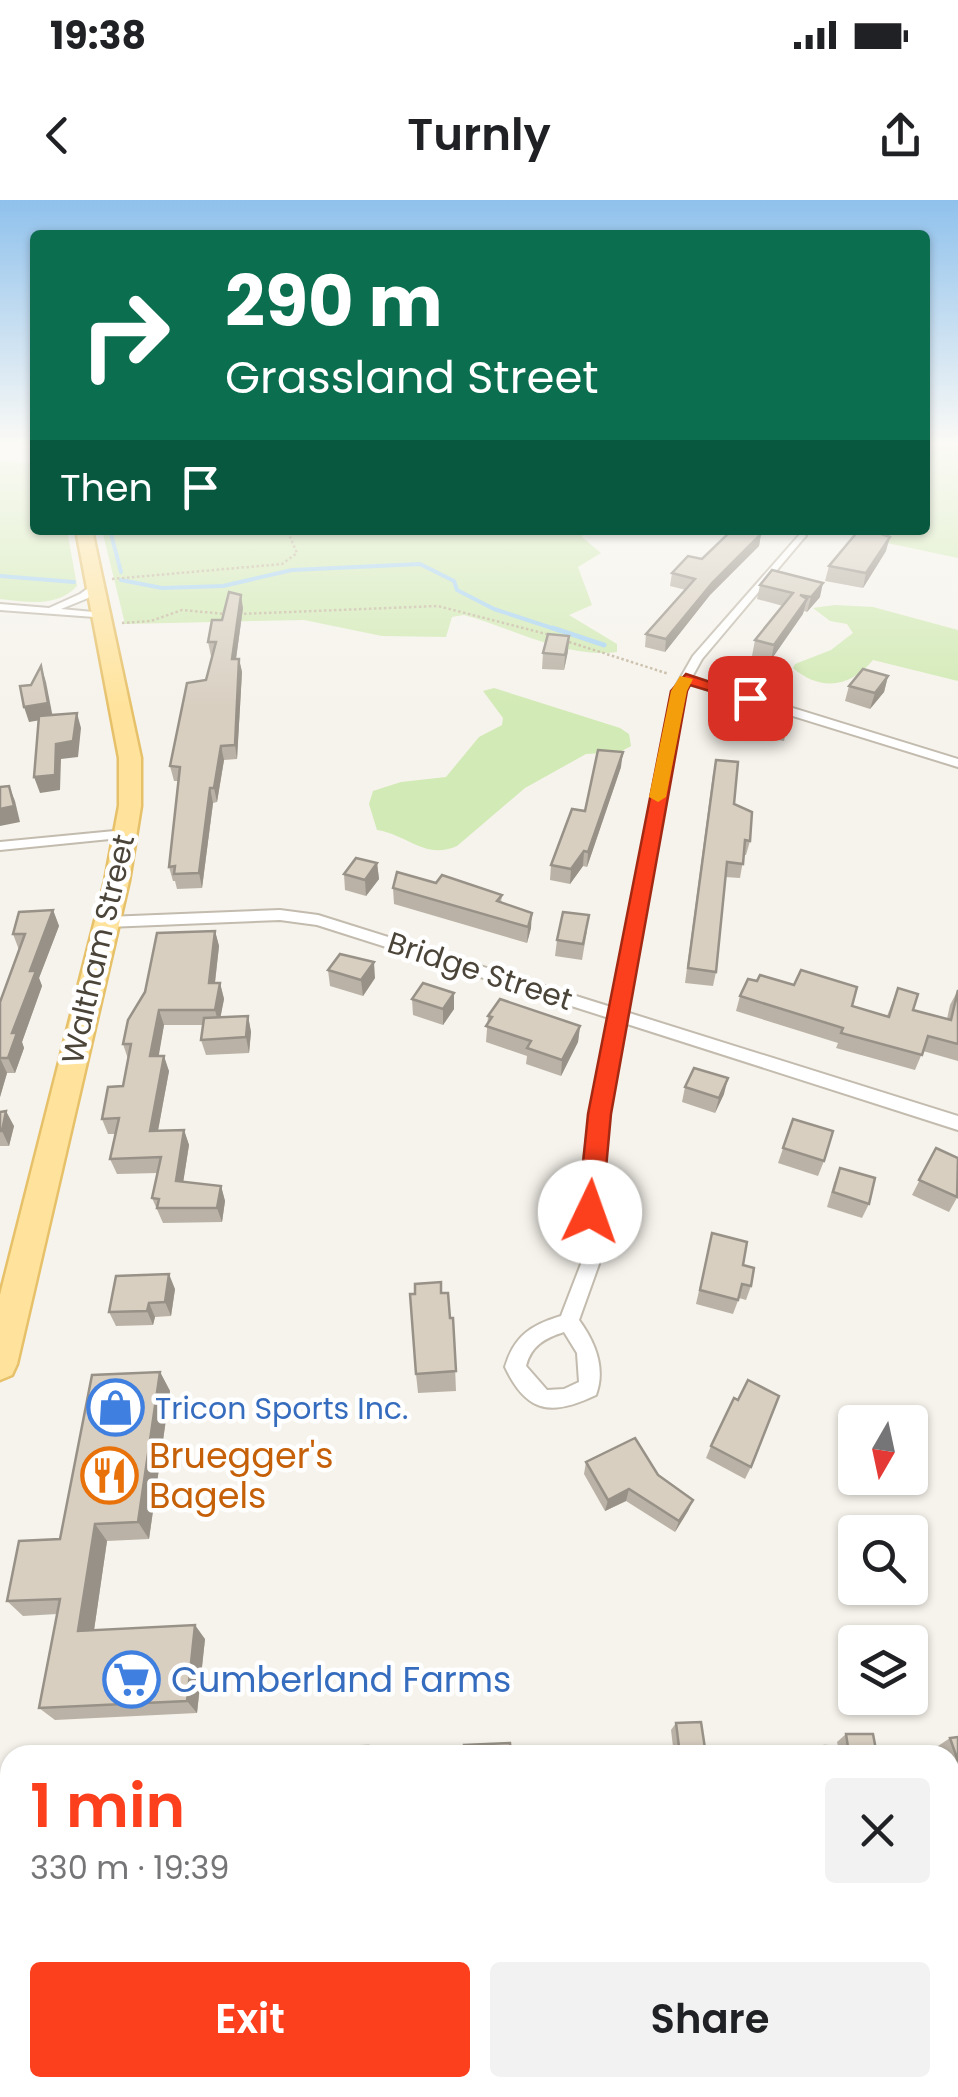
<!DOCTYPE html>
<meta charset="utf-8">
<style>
body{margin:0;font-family:Poppins,sans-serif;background:#f2f2f2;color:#202124;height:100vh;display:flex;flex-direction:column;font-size:38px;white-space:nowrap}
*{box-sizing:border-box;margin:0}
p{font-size:32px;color:#757577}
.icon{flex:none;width:55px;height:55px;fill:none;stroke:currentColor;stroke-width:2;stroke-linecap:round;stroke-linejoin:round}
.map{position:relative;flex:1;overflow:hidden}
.details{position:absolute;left:0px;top:1545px;width:960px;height:352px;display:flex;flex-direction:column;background:#fff;border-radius:30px 30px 0 0;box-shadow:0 2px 8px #0004}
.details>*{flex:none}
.banner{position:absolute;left:30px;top:30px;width:900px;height:305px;border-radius:10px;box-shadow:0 2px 8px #0004;background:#0b6e4f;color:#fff;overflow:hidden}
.needle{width:65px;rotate:189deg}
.controls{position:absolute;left:838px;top:1205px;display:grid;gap:20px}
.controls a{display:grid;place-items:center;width:90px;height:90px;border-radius:10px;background:#fff;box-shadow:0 2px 8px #0004;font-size:50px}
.pin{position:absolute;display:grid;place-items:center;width:85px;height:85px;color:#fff;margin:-42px;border-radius:20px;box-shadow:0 5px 15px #0006}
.me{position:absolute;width:110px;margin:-55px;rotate:3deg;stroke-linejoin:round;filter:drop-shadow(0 0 8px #0008)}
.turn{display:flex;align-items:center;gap:35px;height:210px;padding:0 30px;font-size:45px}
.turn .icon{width:130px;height:130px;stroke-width:2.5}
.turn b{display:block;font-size:70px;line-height:85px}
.then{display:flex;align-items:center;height:95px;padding:0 30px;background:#0003;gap:20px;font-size:38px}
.round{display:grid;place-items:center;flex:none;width:105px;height:105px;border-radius:10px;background:#f2f2f2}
.summary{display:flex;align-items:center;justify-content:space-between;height:170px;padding:0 30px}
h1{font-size:60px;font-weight:600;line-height:75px;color:#fc3f1d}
.action{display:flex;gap:20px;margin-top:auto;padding:20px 30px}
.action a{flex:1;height:115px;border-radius:10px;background:#fc3f1d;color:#fff;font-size:40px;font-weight:600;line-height:115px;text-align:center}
.action a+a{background:#f2f2f2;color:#202124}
.status{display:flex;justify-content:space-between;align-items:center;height:70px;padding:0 50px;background:#fff;direction:ltr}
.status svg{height:28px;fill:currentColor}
header{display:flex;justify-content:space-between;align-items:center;height:130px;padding:0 30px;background:#fff;font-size:45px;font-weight:600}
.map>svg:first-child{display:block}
</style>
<div class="status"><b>19:38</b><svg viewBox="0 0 49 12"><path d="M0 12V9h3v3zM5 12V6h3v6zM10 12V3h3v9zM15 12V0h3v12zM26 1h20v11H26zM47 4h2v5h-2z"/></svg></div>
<header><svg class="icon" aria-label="back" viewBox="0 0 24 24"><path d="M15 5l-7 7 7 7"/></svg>Turnly<svg class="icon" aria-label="share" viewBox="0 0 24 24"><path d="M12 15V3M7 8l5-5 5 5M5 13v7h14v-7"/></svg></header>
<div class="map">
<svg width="958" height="1897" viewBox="0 0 958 1897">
<rect width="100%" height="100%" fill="#f6f3ec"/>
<g fill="#d2eab5">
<path d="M925,243H958V358L826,330H925Z"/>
<path d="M0,261L35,264V330H67L77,386C57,408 27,402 0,399Z"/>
<path d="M102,330H580L585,332L582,337L601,353L578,367L592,405L569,415L617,444V452C567,459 512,428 464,415L452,417L446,437L382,436L304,420L125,424Z"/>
<path d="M835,405L873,407L958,430V481L873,460C851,487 821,492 793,468L795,464L831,450L853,433L847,424L830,421L813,408Z"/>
<path d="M494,488L620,528L629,534L631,546L620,552L586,554L525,588L457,646C425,660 408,635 377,630L369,604L373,591L401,582L446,577L479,537L502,525L503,518L483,491Z"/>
</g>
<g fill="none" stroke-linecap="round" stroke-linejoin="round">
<g stroke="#a9d4f2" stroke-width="4">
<path d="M110,330L121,372"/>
<path d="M0,376L74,382"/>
<path d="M121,380L162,388L223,386L292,370L420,364L454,381L457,390L494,409L561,431"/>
</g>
<path stroke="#a9d4f2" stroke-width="5" d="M553,428L604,445"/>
<defs>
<g id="street">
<path d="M801,333L806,336L804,338L702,459L692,477L958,559V567L689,484L685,491L626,812L958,916V930L624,823L608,914L598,989L599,1064L579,1120C595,1142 606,1168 596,1195C552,1216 527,1214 505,1167C514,1136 531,1125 561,1116L581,1064L580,989L590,914L609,818L317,725L280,720L107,727L100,722L107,717L280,710L318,715L611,807L673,491L693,456ZM564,1132L577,1153L579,1182L564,1189L547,1190L526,1166C531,1146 545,1138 564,1132Z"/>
<path d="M97,382L102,385L88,398L61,409L104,413L109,416L108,418L0,410V404L49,408L80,394Z"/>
<path d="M125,630L130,631V637L0,650V642Z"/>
</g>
<g id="secondary">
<path d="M958,1680V1722L950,1724V1682Z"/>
<path d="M0,1736L10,1737V1781L0,1780Z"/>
</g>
<path id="primary" d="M76,330H92L141,558V606L129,681L17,1164L12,1175L0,1180V1095L105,681L119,606V558Z"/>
</defs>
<use href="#street" stroke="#c2bbae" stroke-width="4"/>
<use href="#secondary" stroke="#d6c79b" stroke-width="4"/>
<use href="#primary" stroke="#e6c16a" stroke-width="5"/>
<g stroke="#c4b79f" stroke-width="2.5" stroke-dasharray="2.5 2.5" stroke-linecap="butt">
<path d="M112,379L282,364L297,353L287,330"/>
<path d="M239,414L438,406L550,435"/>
<path d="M122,423L151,421L182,410L225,414"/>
<path d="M569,442L669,474"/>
</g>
<use href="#street" fill="#fff" fill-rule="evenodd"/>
<use href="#secondary" fill="#fff3cd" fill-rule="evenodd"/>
<use href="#primary" fill="#ffe39c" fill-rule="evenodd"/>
</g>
<g fill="#bab2a6">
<path d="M761,334L759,346L710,395L665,452L645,447L646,434L686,390L670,386L672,373Z"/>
<path d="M886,351L863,388L825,381L829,366Z"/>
<path d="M760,385L820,397L807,412L804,411L771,460L752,456L755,440L783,406L757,399Z"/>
<path d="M243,408L236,459H239L242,472L237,559L224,560L217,602L213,603L202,688L177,689L175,681H173L169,667L179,581H174L170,566L206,480L212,456H211L208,442L222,420Z"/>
<path d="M569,436L568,451L564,470L542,469L543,453Z"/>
<path d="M888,476L884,492L870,509L845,501L849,486Z"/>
<path d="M719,514L790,515L784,541L716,530Z"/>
<path d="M621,567L587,667L583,666L570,684L550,680L551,665L585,611Z"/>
<path d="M713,574L734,604L750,641L746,655H744L740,678L725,677L716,772L713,786L685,783Z"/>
<path d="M377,663L379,679L366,696L345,690L344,674Z"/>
<path d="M436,683L502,695L501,703L531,728L527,743L394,704L393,688Z"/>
<path d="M53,710L59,726L39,778L42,786L22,842L24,848L15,873H7L0,897V802L19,750L13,734Z"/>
<path d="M215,731L219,746L215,783H220L224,799L220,818L248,816L251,832L249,853L206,855L201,840L203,825H164L158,856L169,871L158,931L184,930L189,945L183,982L221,986L225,1001L222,1022L163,1023L152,998L158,973L117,974L110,959L116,934H108L102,919L123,886L128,859L123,844Z"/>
<path d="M587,731L582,760L555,756L557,740Z"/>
<path d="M328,770L375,778L363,796L330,786Z"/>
<path d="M757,781L852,806L887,816L898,788L913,810L947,819L950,805L958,790V861L923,851L915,870L836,848L838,843L736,811L740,796Z"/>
<path d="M412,799L454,809L443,825L413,815Z"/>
<path d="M488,816L580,826L578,842L561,876L526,864L527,856L486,842Z"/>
<path d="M685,887L724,894L715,913L682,902Z"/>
<path d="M0,912L14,926L9,946H0Z"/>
<path d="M793,919L824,961L818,976L778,963Z"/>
<path d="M936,948L958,996L949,1012L912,995Z"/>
<path d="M840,968L869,1004L862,1018L827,1007L834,983Z"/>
<path d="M712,1033L743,1065L751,1086L746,1100L739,1098L733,1114L696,1104Z"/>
<path d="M175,1089L171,1116L155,1117L153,1125L116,1126L109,1112Z"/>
<path d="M441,1093L450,1118H453L456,1191L418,1193L416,1174Z"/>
<path d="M160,1172L170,1191L149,1339L107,1341L94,1430L205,1439L197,1513L55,1520L39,1508L57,1414L23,1416L7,1401L60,1339Z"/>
<path d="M711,1246L751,1267L745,1279L706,1258Z"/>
<path d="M586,1262L658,1275L693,1300L688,1311L675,1332L626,1301L605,1311L584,1274Z"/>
<path d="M676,1523L706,1555H674L671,1530Z"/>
<path d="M846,1534L877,1555H817L816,1553L825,1546H838L837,1542Z"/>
<path d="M958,1537V1586L953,1587L950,1578V1555H941L938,1546L950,1538Z"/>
<path d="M710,1889L785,1892L799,1894V1897H711Z"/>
<path d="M267,1890L322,1892L321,1897L261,1892Z"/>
</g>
<g fill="#979187">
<path d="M761,334L759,346L710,395L665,452L666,439L712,383Z"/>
<path d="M890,337L886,351L863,388L866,373Z"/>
<path d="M823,383L820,397L807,412L811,397Z"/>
<path d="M241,395L243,408L234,473L232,459Z"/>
<path d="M807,399L803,414L771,460L774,445Z"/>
<path d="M569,436L568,451L564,470L565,455Z"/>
<path d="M239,459L242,472L237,559L235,545Z"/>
<path d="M41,466L46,482L53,518L29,522L24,507Z"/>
<path d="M888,476L884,492L870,509L875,493Z"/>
<path d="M77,513L81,528L78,557L61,559L60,590L40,593L34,577Z"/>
<path d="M221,546L224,560L217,602L214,588Z"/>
<path d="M623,552L621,567L587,667L588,652Z"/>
<path d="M9,586L15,601L20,622L0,626V609Z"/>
<path d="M210,588L213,603L202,688L199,673Z"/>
<path d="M584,651L583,666L570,684L571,669Z"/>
<path d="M377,663L379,679L366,696L365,680Z"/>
<path d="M53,710L59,726L39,778L42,786L22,842L24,848L15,873L8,858L12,833L30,771Z"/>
<path d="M532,713L531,728L527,743L528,727Z"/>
<path d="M215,731L219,746L213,799L209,783Z"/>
<path d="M374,762L375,778L363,796L361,780Z"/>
<path d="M220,783L224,799L219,825L215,810Z"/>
<path d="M454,793V809L443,825V809Z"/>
<path d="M159,810L164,825L156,872L150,856Z"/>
<path d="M248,816L251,832L249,853L246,837Z"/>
<path d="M580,826L578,842L561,876L562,860Z"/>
<path d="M164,856L169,871L155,946L150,931Z"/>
<path d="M0,858L7,873L0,897Z"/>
<path d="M728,878L724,894L715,913L719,898Z"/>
<path d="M6,911L14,926L9,946L2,931Z"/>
<path d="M184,930L189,945L181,996L176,981Z"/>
<path d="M221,986L225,1001L222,1022L217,1008Z"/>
<path d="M169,1074L175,1089L171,1116L165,1102Z"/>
<path d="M149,1103L155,1117L153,1125L147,1111Z"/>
<path d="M160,1172L170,1191L149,1339L138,1322Z"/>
<path d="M629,1289L626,1301L605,1311L608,1300Z"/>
<path d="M693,1300L688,1311L675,1332L679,1321Z"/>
<path d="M95,1324L107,1341L92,1444L78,1431Z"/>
<path d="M195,1425L205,1439L197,1513L187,1501Z"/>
<path d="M209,1888H220L219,1897H208Z"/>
</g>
<g fill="#d8cfc1" stroke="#979187" stroke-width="2.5">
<path d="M732,330H744L761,334L712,383L666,439L646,434L695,379L672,373L688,356L702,359Z"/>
<path d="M859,330H870L890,337L866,373L829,366Z"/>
<path d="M772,370L823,383L811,397L800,395L807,399L774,445L755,440L793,393L760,385Z"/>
<path d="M229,392L241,395L232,459H239L235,545L221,546L214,588H210L199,673L174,674L175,666L169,667L180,567L170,566L187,483L206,480L216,442H208L212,420H222Z"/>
<path d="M548,434L569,436L565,455L543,453Z"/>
<path d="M41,466L48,503L24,507L20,486L31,485Z"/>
<path d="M863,469L888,476L875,493L849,486Z"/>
<path d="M725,497L790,515L788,526L719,514Z"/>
<path d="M77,513L73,541L56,544L55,575L34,577L39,516Z"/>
<path d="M598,550L623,552L588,652L584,651L571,669L551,665L572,609L585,611Z"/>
<path d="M716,560L738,562L734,604L752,612L750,641L745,640L743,664L727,662L716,772L688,768Z"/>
<path d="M9,586L14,606L0,609V587Z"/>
<path d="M356,658L377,663L365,680L344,674Z"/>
<path d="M397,672L436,683L442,675L502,695L497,701L532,713L528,727L393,688Z"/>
<path d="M53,710L30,771H36L12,833H17L8,858H0V802L25,734H13L19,712Z"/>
<path d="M563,712L589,715L583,744L557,740Z"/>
<path d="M215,731L209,783H220L215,810H159L150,856H164L150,931L184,930L176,981L221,986L217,1008H157L159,999L152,998L161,957L110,959L119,918L102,919L108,887L123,886L131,844H123L128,820L145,792L157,733Z"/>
<path d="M340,754L374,762L361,780L328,770Z"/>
<path d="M801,770L857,787L852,806L889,817L898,788L918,794L913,810L951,820L958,790V844L928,836L922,855L841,833L843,828L740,796L748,779L757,781L760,775L794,785Z"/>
<path d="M423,783L454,793L443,809L412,799Z"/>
<path d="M500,799L580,826L562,860L527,848L531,841L486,826L492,817L488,816Z"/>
<path d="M248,816L246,837L201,840L204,818Z"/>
<path d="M694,868L728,878L719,898L685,887Z"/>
<path d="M6,911L2,931H0V912Z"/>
<path d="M793,919L833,931L824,961L783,948Z"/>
<path d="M936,948L958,958L957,997L919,980Z"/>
<path d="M840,968L875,978L869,1004L833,992Z"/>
<path d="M712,1033L747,1042L743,1065L754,1068L751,1086L742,1084L738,1100L700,1090Z"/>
<path d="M169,1074L165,1102L149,1103L147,1111L109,1112L116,1076Z"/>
<path d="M441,1082V1093H448L450,1118H453L456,1171L416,1174L410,1094H415V1084Z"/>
<path d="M160,1172L138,1322L95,1324L78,1431L195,1425L187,1501L39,1508L60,1399L7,1401L19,1341L60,1339L92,1175Z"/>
<path d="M748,1180L779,1196L751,1267L711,1246L734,1198L738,1200Z"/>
<path d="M635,1238L658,1275L693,1300L679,1321L629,1289L608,1300L586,1262Z"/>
<path d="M701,1522L706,1555H680L676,1523Z"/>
<path d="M846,1534H873L877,1555H826L825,1546L848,1547Z"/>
<path d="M958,1537V1561L950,1538Z"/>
<path d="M510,1543L511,1554L552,1552V1555H464V1545Z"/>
<path d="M368,1546L367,1555H331V1547Z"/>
<path d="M6,1596H10V1643H0V1629Z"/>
<path d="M117,1888H209L208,1897H115Z"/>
<path d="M261,1892L317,1894V1897H260Z"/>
<path d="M720,1892L799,1894V1897H721Z"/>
</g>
<linearGradient id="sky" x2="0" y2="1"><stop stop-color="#8fc1ec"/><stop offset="0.48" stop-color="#fbfaf6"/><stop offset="1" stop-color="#fbfaf6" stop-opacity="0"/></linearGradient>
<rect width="958" height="508" fill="url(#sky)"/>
<path fill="#fc3f1d" stroke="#a42913" stroke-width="2.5" d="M686,474L758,498L750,503L690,485L687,491L611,914L602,1012L590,1021L578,1012L588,914L671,491Z"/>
<path fill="#f59e0b" d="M680,476L693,479L687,491L666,597L658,602L649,597L671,491Z"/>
<defs>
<symbol id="shop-ring" viewBox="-11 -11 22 22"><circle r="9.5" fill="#fff" stroke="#3f7fe0" stroke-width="1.5"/><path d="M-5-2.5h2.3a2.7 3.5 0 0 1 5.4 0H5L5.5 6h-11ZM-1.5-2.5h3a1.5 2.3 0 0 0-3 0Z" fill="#3f7fe0"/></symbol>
<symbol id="restaurant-ring" viewBox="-11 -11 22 22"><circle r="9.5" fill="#fff" stroke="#e8710a" stroke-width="1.5"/><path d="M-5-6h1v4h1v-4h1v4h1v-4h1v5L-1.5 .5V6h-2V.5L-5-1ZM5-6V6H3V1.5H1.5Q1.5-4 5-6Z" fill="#e8710a"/></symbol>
<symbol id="supermarket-ring" viewBox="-11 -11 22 22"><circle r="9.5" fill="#fff" stroke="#3f7fe0" stroke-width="1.5"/><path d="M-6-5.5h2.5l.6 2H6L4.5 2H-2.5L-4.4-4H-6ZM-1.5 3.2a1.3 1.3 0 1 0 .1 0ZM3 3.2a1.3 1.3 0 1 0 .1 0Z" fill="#3f7fe0"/></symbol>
</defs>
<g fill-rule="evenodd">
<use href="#shop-ring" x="84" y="1176" width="63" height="63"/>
<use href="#restaurant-ring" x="78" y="1244" width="63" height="63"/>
<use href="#supermarket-ring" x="100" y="1448" width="63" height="63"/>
</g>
<g text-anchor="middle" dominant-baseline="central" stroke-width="9" stroke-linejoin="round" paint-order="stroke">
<g font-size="30" fill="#4b4439" stroke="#fff">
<text transform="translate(98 749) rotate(-77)">Waltham Street</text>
<text transform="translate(480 771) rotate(18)">Bridge Street</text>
</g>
<g font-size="30" fill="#366cbe" stroke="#fff" text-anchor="start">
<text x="155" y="1208">Tricon Sports Inc.</text>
</g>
<g font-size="35" fill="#c56008" stroke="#fff" text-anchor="start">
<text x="149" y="1255">Bruegger's<tspan x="149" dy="40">Bagels</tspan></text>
</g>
<g font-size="35" fill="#366cbe" stroke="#fff" text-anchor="start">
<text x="171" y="1479">Cumberland Farms</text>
</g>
</g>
</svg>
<div class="controls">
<a><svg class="needle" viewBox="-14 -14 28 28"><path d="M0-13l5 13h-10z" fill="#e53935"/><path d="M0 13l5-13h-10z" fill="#757577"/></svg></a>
<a><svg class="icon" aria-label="search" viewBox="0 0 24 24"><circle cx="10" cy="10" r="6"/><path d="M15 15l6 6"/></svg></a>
<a><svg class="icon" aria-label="layers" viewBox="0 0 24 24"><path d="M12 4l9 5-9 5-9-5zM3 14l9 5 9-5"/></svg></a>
</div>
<div class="pin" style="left:750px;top:498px;background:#d93025"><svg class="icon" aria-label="arrive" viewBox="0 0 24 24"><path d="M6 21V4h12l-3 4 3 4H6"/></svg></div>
<svg class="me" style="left:590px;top:1012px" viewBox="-20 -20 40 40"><circle r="19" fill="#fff"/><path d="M0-13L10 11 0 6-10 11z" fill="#fc3f1d"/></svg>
<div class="banner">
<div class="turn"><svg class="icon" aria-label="right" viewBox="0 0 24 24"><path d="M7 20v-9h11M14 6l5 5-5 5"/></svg><div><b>290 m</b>Grassland Street</div></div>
<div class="then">Then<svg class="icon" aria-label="arrive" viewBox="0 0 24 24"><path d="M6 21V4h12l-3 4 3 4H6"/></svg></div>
</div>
<section class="details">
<div class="summary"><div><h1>1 min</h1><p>330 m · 19:39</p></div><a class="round"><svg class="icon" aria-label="close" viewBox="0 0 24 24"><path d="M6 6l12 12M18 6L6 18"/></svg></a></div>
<div class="action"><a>Exit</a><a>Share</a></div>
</section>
</div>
